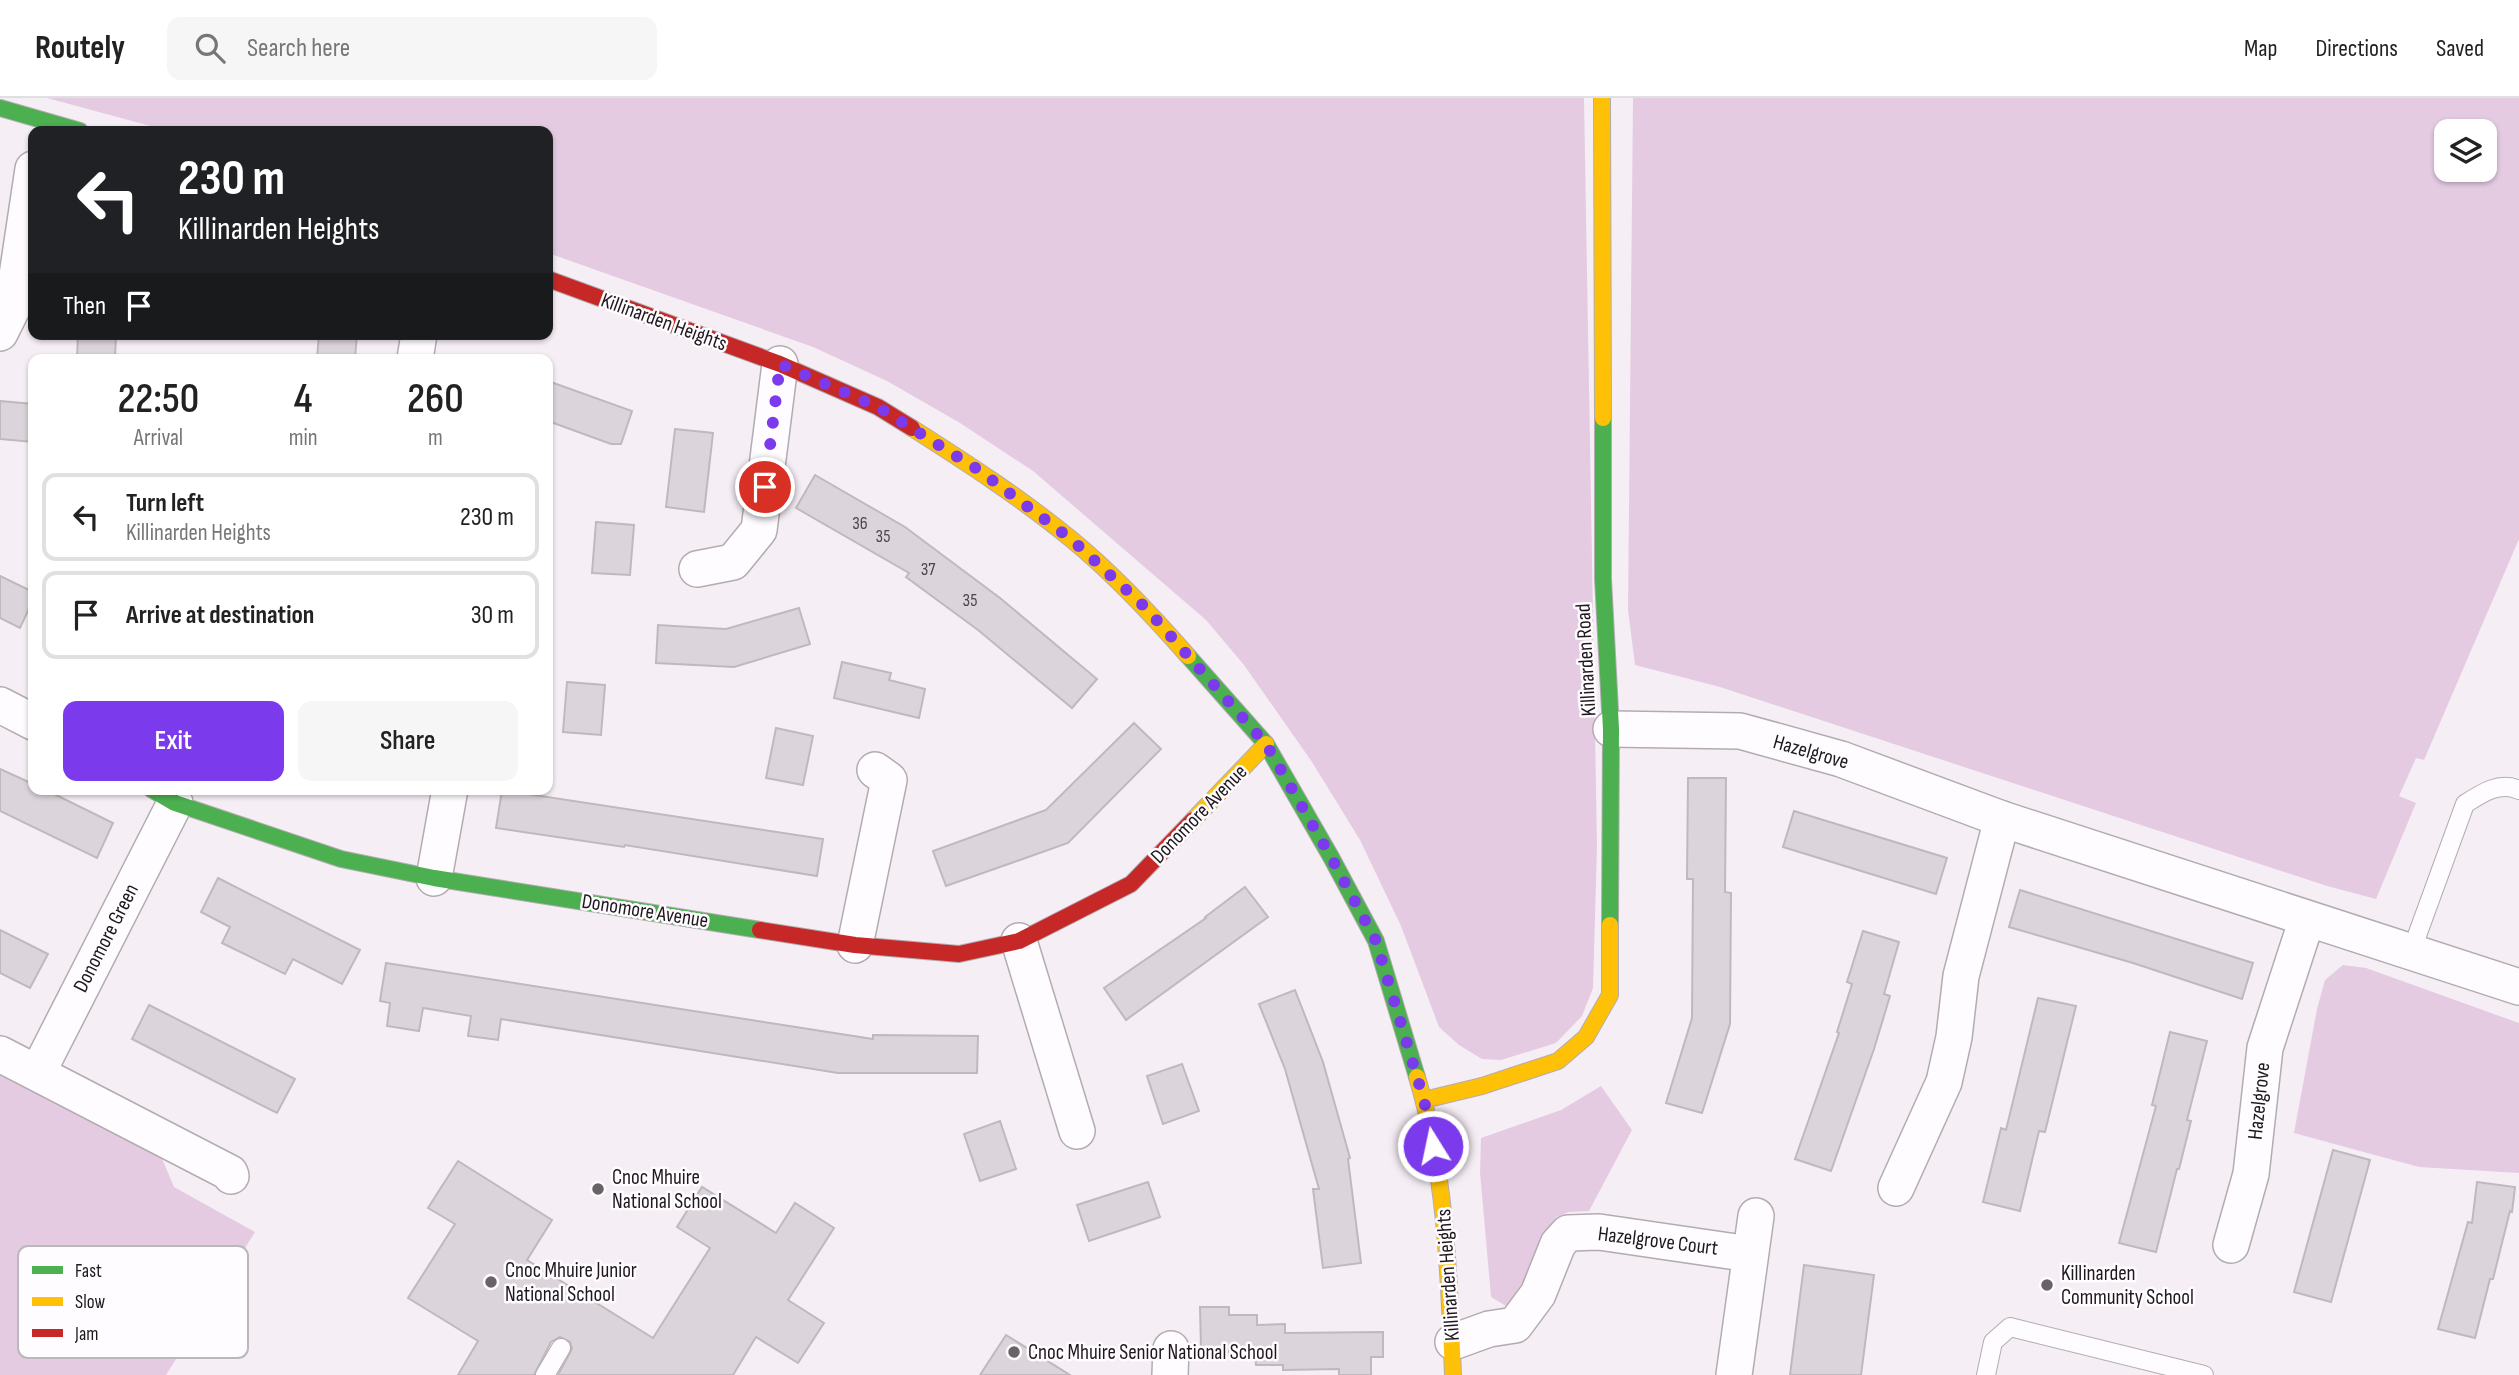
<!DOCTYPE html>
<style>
body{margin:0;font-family:"Sofia Sans Condensed",sans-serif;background:#f6f6f6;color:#222;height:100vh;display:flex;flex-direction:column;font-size:26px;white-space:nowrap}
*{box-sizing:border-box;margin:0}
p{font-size:23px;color:#767676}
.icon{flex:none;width:38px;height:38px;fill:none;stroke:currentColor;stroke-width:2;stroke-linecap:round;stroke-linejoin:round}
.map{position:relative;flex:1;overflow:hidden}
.panel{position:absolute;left:28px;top:256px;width:525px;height:441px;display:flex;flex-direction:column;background:#fff;border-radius:14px;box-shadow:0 2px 5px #0004}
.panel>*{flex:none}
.banner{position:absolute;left:28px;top:28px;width:525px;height:214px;border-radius:14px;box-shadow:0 2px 5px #0004;background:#202124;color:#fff;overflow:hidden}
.fabs{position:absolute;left:2434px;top:21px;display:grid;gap:14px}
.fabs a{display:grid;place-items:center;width:63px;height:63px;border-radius:14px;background:#fff;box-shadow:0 2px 5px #0004;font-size:35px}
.pin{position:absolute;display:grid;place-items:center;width:60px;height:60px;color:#fff;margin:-30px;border:4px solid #fff;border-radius:50%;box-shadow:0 2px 7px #0007}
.me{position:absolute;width:77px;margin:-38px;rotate:350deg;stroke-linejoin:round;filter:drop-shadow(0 0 5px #0008)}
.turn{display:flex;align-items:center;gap:24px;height:147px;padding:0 35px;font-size:32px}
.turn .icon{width:91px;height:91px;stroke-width:2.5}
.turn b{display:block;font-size:49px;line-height:60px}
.then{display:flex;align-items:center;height:66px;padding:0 35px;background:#0003;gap:14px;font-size:26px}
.eta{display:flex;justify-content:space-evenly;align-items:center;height:119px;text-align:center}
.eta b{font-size:42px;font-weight:600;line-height:49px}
.action{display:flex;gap:14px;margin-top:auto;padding:14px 35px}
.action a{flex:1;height:80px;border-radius:14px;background:#7c3aed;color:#fff;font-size:28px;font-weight:600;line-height:80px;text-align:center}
.action a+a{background:#f6f6f6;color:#222}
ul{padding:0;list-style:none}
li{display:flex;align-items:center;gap:21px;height:88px;margin:0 14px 10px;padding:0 21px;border:4px solid #e0e0e0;border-radius:14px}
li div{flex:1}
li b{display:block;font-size:26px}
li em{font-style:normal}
header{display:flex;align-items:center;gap:42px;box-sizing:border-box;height:98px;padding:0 35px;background:#fff;border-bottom:2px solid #e0e0e0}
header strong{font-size:33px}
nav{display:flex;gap:38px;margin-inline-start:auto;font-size:24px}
.search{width:490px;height:63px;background:#f6f6f6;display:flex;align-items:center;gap:18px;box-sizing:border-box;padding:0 24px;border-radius:14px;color:#767676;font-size:26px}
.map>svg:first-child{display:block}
</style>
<header>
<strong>Routely</strong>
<div class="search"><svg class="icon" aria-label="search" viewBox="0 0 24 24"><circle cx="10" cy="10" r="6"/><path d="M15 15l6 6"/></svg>Search here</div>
<nav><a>Map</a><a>Directions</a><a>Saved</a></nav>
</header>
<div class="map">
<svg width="2519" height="1277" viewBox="0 0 2519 1277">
<rect width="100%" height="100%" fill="#f6eef5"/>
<g fill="#e4cbe2" fill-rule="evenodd">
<path d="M47,0H1584L1597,749L1593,890L1582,918L1556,945L1501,962L1482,961L1459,947L1439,929L1401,828L1360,742L1312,664L1244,567L1206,522L1033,373L960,325L887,283L813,249L548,155V33H169Z"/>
<path d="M1633,0H2519V441L2424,662L2416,660L2399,698L2416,705L2376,801L2327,788L1720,589L1635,567L1628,512ZM2446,33H2485V72H2446Z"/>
<path d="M2343,867L2366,870L2519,925V1075L2419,1069L2294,1035L2317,911L2325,882Z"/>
<path d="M0,977L160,1056L174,1089L255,1134L166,1277H0Z"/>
<path d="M1601,988L1632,1032L1589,1113L1569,1114L1556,1119L1517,1205L1506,1208L1491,1199L1480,1074L1481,1040L1561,1012Z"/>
</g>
<g fill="#dbd5db" stroke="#bfb9be" stroke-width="2">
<path d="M78,236H116L115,261H77Z"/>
<path d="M319,236H357L355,261H317Z"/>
<path d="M548,283L632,313L621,346H611L548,323Z"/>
<path d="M0,303L33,306V344L0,341Z"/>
<path d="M675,331L713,335L704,414L666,409Z"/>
<path d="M815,377L905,429L1000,500L1097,581L1072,610L978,532L906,479L909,475L796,410Z"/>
<path d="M596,424L634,427L630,477L592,475Z"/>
<path d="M0,478L33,494V502L20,530L0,520Z"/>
<path d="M799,510L810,546L734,569L656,565L658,527L726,531Z"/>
<path d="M842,564L891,575L889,582L925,591L919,620L834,600Z"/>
<path d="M567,584L605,587L601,637L563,634Z"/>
<path d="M1134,625L1161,651L1068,745L946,788L933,753L1046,712Z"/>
<path d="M776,630L813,638L803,687L766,680Z"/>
<path d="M0,671L33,686V691H44L113,725L97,760L0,713Z"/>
<path d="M1688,680H1726L1725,794L1731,795L1730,926L1702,1015L1666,1005L1692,920L1693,781H1687Z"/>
<path d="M502,692L823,741L817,778L625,747L624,749L496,730Z"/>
<path d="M1794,713L1947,760L1936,796L1783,749Z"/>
<path d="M218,780L360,852L342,886L293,861L285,876L222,845L230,829L201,814Z"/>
<path d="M1245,789L1268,819L1126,922L1104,890L1206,820L1205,819Z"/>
<path d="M2020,792L2253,865L2242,901L2133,865L2009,829Z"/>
<path d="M0,832L48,856L30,890L0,875Z"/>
<path d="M1863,833L1899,844L1884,896L1890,898L1874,951L1831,1073L1795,1061L1839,935L1837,934L1852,886L1847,884Z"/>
<path d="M386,865L873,941V937L978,938L977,975H838L501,921L498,942L468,938L471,918L423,910L419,933L387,928L390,905L380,903Z"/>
<path d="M1295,892L1323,964L1350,1060L1348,1061L1361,1165L1323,1170L1313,1091H1319L1285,971L1259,906Z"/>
<path d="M2038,900L2076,908L2045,1034L2039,1033L2020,1113L1983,1104L2001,1030L2006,1032Z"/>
<path d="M149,907L295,981L277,1015L132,941Z"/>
<path d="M2170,934L2207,943L2187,1022L2191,1023L2179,1071H2177L2156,1154L2119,1145L2156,1008L2152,1007Z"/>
<path d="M1182,966L1199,1013L1163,1026L1147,978Z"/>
<path d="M1000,1023L1016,1071L980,1083L964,1036Z"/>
<path d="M2333,1052L2370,1062L2331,1204L2294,1194Z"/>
<path d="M458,1063L552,1122L527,1162L653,1240L710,1150L677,1129L702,1089L776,1135L795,1105L834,1130L788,1202L824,1225L798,1265L756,1239L733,1277H558L572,1251L570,1244L560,1239L551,1244L534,1277H458L478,1243L408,1200L455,1126L428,1110Z"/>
<path d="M1148,1084L1160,1119L1089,1143L1077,1107Z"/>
<path d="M2477,1084L2515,1089L2512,1114L2510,1113L2493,1181H2490L2475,1240L2438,1231L2468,1124L2472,1125Z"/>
<path d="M1804,1167L1874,1177L1861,1277H1790Z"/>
<path d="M1200,1209H1229V1217H1257V1227L1285,1226V1235L1383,1234V1259H1371V1277H1339V1271L1283,1272V1267H1256L1255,1258H1228V1250L1201,1251Z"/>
<path d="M1006,1237L1070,1277H980Z"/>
</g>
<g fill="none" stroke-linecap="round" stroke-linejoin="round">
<defs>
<g id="lane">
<path d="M2411,854L2465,706C2482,695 2500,683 2519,692"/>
<path d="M545,1277L561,1250"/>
<path d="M1986,1277L1993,1244L2010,1229L2204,1277"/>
</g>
<g id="street">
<path d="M0,235L12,211L33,71"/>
<path d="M415,261L419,236"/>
<path d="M697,471L733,464L759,432L780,266"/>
<path d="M0,607L33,624"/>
<path d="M1611,631L1740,633L1841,661L2002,721L2519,889"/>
<path d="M434,780L450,691"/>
<path d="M1019,843L1077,1033"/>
<path d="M855,847L889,682L875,672"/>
<path d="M0,956L230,1075L231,1078"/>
<path d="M38,974L175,705"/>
<path d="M1896,1090L1944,984L1954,939L1961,878L2002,721"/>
<path d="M2231,1147L2251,1076L2265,950L2307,821"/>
<path d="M1453,1244L1489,1231L1515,1227L1538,1196L1558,1146L1568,1135L1599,1134L1750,1156"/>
<path d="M1170,1277L1171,1251"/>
<path d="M1734,1277L1756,1118"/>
</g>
<g id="fast">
<path d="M0,10L80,33"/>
<path d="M1603,320V481L1611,631L1610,827"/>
<path d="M1188,558L1266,646L1331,759L1376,843L1417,979"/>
<path d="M151,691L175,705L341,761L434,780L760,832"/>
</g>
<g id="slow">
<path d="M1602,0L1603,320"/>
<path d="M912,330C967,365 1021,400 1071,441C1114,476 1152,517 1188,558"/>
<path d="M1193,722L1266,646"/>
<path d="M1417,979C1446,1076 1449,1177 1453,1277"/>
<path d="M1424,1002L1482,988L1558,963L1586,939L1610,897V827"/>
</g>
<g id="jam">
<path d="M548,181L780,266L878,309L912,330"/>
<path d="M760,832L855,847L959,856L1019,843L1131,786L1193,722"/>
</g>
</defs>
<use href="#lane" stroke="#b2acb1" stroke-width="20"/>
<use href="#street" stroke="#b2acb1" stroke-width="38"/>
<use href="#fast" stroke="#b2acb1" stroke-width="18"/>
<use href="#slow" stroke="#b2acb1" stroke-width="18"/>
<use href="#jam" stroke="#b2acb1" stroke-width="18"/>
<use href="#lane" stroke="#fefcfe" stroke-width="18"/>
<use href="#street" stroke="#fefcfe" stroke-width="35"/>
<use href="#fast" stroke="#4caf50" stroke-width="16"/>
<use href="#slow" stroke="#ffc107" stroke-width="16"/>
<use href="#jam" stroke="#c62828" stroke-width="16"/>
</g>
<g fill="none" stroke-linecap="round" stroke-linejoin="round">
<path stroke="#7c3aed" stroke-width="12" stroke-dasharray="0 21.6" d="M765,389L780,266L878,309L977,371L1071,441L1145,509L1266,646L1331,759L1376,843L1424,1002L1433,1048"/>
</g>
<g fill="#696368" stroke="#fffcff" stroke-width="2.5">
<circle cx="598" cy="1091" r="7"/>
<circle cx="491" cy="1184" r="7"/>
<circle cx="2047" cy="1187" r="7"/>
<circle cx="1014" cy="1254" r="7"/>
</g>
<g text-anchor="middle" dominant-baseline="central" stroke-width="5" stroke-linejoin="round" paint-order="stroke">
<g font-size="18" fill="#4c474c">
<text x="860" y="425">36</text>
<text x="883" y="438">35</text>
<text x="928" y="471">37</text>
<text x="970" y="502">35</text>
</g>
<g font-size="21" fill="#1d181c" stroke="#fffcff">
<text transform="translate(664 224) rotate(20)">Killinarden Heights</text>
<text transform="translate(1586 562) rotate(-93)">Killinarden Road</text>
<text transform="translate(1811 654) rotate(16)">Hazelgrove</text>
<text transform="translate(1199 716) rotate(-46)">Donomore Avenue</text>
<text transform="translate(645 813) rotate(9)">Donomore Avenue</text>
<text transform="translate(106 840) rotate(-63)">Donomore Green</text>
<text transform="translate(2259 1003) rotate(-84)">Hazelgrove</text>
<text transform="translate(1658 1143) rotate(7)">Hazelgrove Court</text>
<text transform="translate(1448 1177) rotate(-94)">Killinarden Heights</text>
</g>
<g font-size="21" fill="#1d181c" stroke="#fffcff" text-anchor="start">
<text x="612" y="1079">Cnoc Mhuire<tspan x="612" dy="24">National School</tspan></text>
<text x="505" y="1172">Cnoc Mhuire Junior<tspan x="505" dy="24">National School</tspan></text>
<text x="2061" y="1175">Killinarden<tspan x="2061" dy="24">Community School</tspan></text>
<text x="1028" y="1254">Cnoc Mhuire Senior National School</text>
</g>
</g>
<rect x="18" y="1148" width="230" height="112" rx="10" fill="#fffcff" stroke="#bbb8bb" stroke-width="2"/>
<rect x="32" y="1168" width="31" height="8" fill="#4caf50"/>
<rect x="32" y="1199" width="31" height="9" fill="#ffc107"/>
<rect x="32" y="1231" width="31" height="8" fill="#c62828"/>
<g font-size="19" fill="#1d181c">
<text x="75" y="1179">Fast</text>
<text x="75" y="1210">Slow</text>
<text x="75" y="1242">Jam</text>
</g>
</svg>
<div class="fabs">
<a><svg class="icon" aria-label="layers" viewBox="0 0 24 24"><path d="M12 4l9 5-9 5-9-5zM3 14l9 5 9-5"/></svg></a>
</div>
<div class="pin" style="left:765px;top:389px;background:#d93025"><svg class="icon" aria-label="arrive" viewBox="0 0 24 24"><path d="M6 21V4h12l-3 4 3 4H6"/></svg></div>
<svg class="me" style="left:1433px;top:1048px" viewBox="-20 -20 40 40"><circle r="17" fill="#7c3aed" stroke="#fff" stroke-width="3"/><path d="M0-11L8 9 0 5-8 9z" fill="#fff"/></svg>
<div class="banner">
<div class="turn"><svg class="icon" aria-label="left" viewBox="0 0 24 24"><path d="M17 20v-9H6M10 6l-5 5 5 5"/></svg><div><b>230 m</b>Killinarden Heights</div></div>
<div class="then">Then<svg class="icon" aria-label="arrive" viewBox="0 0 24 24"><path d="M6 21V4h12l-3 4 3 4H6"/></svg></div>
</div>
<section class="panel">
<div class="eta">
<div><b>22:50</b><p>Arrival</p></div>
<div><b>4</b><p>min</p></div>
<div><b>260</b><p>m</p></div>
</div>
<ul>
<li><svg class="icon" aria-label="left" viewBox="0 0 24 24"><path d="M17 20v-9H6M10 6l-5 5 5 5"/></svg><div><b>Turn left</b><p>Killinarden Heights</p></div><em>230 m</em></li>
<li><svg class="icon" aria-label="arrive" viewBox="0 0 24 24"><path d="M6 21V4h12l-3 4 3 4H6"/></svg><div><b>Arrive at destination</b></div><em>30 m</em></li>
</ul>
<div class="action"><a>Exit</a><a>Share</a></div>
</section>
</div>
